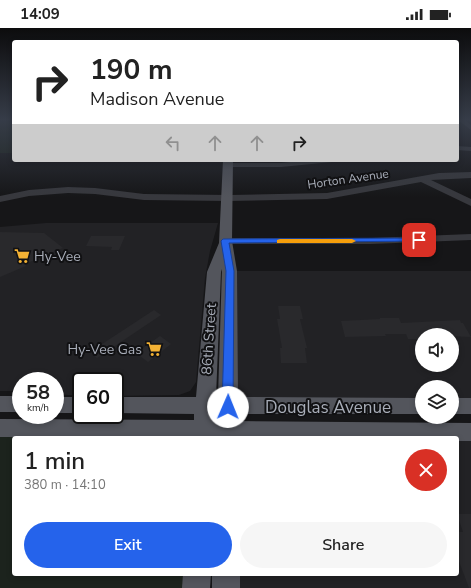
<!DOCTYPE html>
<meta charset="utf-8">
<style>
body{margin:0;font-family:"Nunito Sans",sans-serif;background:#f6f6f6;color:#222;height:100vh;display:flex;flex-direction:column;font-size:15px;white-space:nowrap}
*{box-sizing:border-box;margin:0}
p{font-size:13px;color:#767676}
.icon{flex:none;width:22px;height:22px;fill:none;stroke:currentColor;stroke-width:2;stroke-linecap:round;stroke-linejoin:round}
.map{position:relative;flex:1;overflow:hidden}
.details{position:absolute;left:12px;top:408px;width:447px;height:140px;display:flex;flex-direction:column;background:#fff;border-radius:4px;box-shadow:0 2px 6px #0003}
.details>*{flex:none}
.hud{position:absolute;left:12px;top:12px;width:447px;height:122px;border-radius:4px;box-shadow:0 2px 6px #0003;background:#fff;color:#222;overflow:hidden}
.tools{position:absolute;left:415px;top:300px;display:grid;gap:8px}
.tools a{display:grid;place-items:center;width:44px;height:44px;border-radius:50%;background:#fff;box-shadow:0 2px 6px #0003;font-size:20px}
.speed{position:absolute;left:12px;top:344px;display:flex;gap:8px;font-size:20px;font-weight:700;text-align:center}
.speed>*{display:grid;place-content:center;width:52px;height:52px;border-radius:50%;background:#fff;box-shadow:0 2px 6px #0003;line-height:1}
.speed small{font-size:10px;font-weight:400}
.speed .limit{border:2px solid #111;border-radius:6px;background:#fff;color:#111}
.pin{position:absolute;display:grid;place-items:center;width:34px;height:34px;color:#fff;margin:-17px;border-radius:8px;box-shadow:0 2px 6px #0006}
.me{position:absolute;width:44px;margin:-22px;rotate:1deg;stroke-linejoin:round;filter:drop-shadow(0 0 3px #0008)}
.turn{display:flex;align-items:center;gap:14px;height:84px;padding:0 12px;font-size:18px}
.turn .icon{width:52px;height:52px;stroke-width:2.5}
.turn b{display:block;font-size:28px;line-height:34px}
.lanes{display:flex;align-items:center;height:38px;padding:0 12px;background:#0003;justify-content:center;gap:20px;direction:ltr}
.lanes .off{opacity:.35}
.round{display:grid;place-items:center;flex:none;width:42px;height:42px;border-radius:21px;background:#f6f6f6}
.summary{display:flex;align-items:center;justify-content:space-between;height:68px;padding:0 12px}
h1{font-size:24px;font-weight:600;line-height:30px}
.primary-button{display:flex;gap:8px;margin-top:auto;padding:8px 12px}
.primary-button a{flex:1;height:46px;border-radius:24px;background:#2563eb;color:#fff;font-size:16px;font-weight:600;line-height:46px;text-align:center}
.primary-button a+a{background:#f6f6f6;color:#222}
.status{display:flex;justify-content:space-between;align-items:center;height:28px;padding:0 20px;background:#fff;direction:ltr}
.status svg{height:11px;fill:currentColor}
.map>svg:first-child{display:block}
</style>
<div class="status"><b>14:09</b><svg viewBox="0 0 49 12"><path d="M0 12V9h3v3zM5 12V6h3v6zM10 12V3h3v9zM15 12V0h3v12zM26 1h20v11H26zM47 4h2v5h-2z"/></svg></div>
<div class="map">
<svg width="471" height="560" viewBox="0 0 471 560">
<rect width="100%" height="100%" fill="#161618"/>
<g fill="#222225" fill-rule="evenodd">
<path d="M46,195H218L210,223L205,250L196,354L190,363L179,367L115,368V353H81V368L55,366V353H21V363H0V199Z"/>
<path d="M230,243H471V378H452V359H422V378L228,379ZM422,307H452V337H422Z"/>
<path d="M227,403L471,404V560H226V546H457V410H227Z"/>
</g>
<g fill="#1c231d">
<rect x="0" y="91" width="14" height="34"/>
<path d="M0,407L26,410H14V546H186L185,560H0Z"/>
</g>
<g fill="#29292c">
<path d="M0,204L44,205L63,220L25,236L26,238L0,249Z"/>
<path d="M91,208H125L119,222H111L112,219L86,218Z"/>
<path d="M278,278H300L303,291H300L307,320H305L307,335H281L280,320H282L277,291H280Z"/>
<path d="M154,282L161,287L97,330L90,324Z"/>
<path d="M380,290H399L401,295L460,292L461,295H463L471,309L422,307V311H408L406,306H385L386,308L345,309L341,293L380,291Z"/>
<path d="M160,308L171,316L148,334L136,325Z"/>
<path d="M457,486H471V560H469L457,528V504H463Z"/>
</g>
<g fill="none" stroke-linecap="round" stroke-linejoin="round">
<g fill="#37383d" fill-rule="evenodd">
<path d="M457,91H464L471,97V102Z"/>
<path d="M457,118L471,119V123L457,122Z"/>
<path d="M307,132H336L332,134L281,139H228L224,137L228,135H281Z"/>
<path d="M471,144V150L431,152L471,171V178L421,154L327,171L227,173L144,172L95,166L68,165L29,168L0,174V168L29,162L68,159L95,160L144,166L230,167L327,165L439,145Z"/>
<path d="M471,206V212L371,216H225L220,213L225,210H371Z"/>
</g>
<g fill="#53555c" fill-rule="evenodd">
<path d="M223,132H233L232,213L237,243L238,369L422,370V386H238V393L471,395V413H457V410L0,409V391L194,392V386L115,385V369H196L207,244L219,215ZM222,241L218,369H216L221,244ZM215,386H217V393H215Z"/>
<rect x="0" y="368" width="21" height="16"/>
<rect x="55" y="369" width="26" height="16"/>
<rect x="452" y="370" width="19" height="16"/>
<path d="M183,546H211L210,560H182Z"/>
<rect x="212" y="546" width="28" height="14"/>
</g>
</g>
<linearGradient id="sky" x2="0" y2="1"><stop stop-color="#0c0c0d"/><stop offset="0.54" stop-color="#363c48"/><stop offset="1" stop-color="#363c48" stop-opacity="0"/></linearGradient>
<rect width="471" height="169" fill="url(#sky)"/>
<path fill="#2563eb" stroke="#184099" d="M419,210L423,212L421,213L229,215L234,243L233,379L232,382L228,384L223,382L222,379L226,243L221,213L223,211Z"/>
<path fill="#f59e0b" d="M280,211H352L356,213L352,215H277V212Z"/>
<defs>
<symbol id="supermarket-bare" viewBox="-9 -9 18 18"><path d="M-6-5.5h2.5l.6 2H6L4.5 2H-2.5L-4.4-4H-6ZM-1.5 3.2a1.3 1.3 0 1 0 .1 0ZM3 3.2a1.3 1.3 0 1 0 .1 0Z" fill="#f2b134" stroke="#111113" stroke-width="2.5" paint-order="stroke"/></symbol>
</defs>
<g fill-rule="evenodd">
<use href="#supermarket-bare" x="11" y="217" width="22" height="22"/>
<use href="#supermarket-bare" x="143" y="310" width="22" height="22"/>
</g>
<g text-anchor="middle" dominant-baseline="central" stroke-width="4" stroke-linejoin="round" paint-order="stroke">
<g font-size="12" fill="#a8adb8" stroke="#111113">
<text transform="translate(348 151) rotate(-8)">Horton Avenue</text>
</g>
<g font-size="14" fill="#a8adb8" stroke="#111113" text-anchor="start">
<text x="34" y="228">Hy-Vee</text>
<text x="142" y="321" text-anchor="end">Hy-Vee Gas</text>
</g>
<g font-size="14" fill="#a8adb8" stroke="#111113">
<text transform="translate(209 311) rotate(-86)">86th Street</text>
</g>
<g font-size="17" fill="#a8adb8" stroke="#111113">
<text x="328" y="379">Douglas Avenue</text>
</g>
</g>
</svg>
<div class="tools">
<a><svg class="icon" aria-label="sound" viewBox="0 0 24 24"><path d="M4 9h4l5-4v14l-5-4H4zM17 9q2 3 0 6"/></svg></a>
<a><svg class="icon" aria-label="layers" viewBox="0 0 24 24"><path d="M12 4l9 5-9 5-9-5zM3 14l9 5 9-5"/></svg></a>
</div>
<div class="speed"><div>58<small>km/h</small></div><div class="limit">60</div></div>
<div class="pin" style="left:419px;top:212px;background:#d93025"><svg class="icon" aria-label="arrive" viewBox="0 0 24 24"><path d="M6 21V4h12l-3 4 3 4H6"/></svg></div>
<svg class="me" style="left:228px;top:379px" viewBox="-20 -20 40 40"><circle r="19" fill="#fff"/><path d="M0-13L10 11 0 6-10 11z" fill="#2563eb"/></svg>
<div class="hud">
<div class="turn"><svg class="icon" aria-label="right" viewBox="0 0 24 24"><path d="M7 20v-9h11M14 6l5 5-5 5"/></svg><div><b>190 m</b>Madison Avenue</div></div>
<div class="lanes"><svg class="icon off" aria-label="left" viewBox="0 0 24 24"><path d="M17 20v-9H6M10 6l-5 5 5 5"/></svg><svg class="icon off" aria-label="ahead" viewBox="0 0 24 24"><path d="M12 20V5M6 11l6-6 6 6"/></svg><svg class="icon off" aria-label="ahead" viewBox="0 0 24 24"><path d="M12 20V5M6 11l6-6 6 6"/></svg><svg class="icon" aria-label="right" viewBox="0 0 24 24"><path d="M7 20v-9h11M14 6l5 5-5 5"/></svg></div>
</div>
<section class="details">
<div class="summary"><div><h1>1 min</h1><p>380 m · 14:10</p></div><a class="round" style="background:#d93025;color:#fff"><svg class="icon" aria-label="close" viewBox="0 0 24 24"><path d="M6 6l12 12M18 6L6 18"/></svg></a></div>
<div class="primary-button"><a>Exit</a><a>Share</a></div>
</section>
</div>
